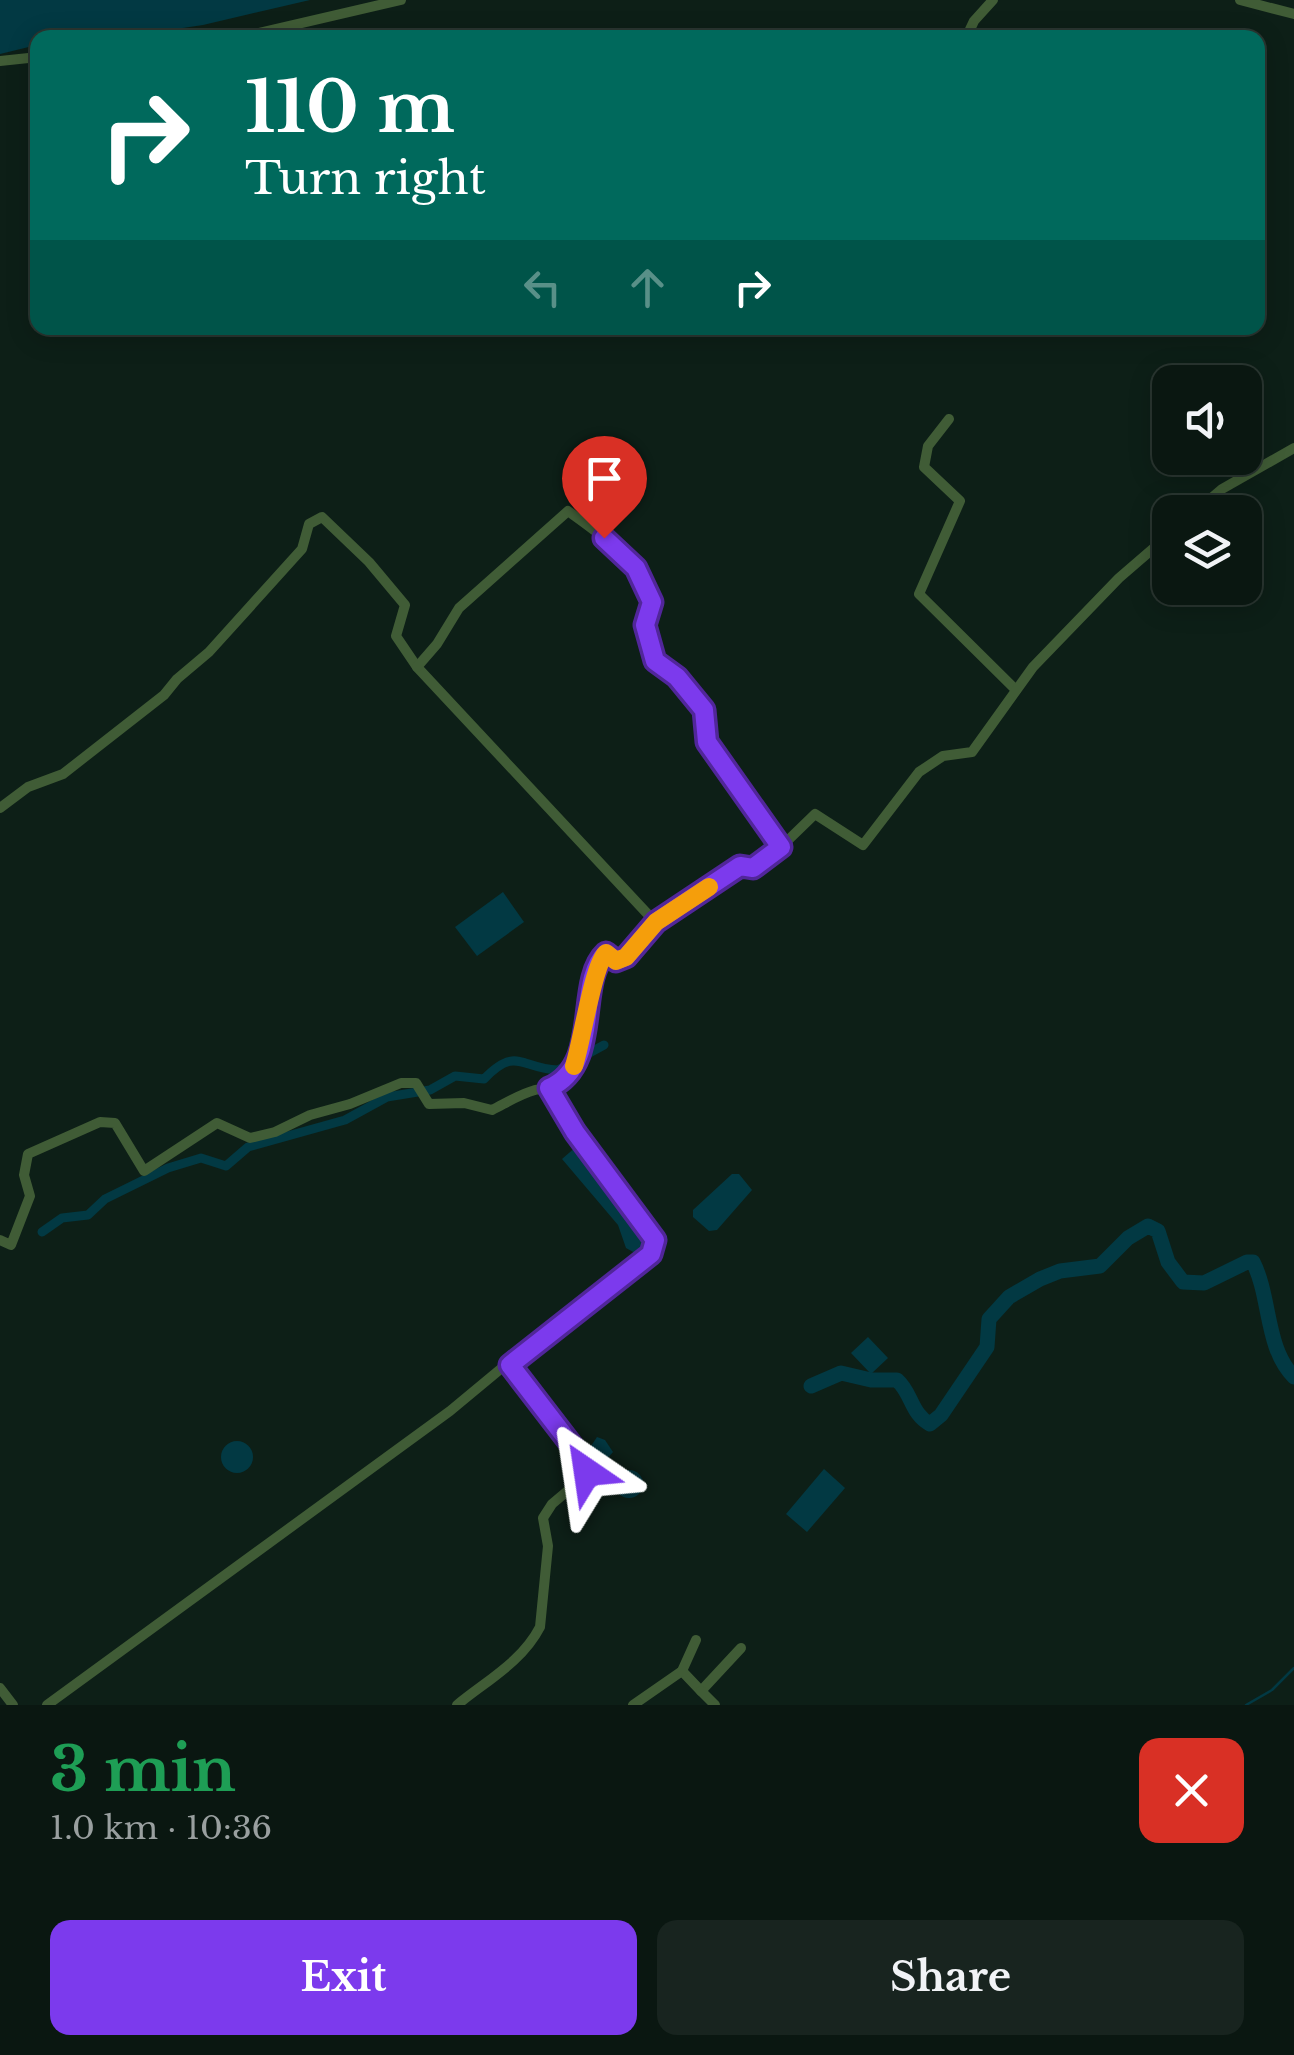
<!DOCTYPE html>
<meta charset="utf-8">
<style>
body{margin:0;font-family:"Libre Baskerville",serif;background:#18241f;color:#f1f3f6;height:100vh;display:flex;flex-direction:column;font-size:38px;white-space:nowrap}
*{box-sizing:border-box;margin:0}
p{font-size:32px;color:#999f9f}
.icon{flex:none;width:55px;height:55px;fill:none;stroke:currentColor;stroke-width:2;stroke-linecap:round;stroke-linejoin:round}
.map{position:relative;height:1705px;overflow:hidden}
.sheet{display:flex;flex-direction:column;background:#0a1711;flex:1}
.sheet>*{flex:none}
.hud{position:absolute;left:30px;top:30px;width:1235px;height:305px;border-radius:20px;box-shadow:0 5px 25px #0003,0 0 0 2px #2a3631;background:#00695c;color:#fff;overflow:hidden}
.tools{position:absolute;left:1152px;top:365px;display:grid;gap:20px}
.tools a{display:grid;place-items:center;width:110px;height:110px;border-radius:20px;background:#0a1711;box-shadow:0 5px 25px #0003,0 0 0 2px #2a3631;font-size:50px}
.pin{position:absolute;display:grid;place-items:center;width:85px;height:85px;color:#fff;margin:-102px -42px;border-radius:50% 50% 50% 0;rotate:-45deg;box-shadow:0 0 10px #0007}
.pin .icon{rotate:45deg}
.me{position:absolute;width:110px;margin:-55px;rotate:328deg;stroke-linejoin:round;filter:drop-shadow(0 0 8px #0008)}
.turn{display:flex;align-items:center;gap:35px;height:210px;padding:0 50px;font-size:45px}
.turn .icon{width:130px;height:130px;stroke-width:2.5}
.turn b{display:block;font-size:70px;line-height:85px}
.lanes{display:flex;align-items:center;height:95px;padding:0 50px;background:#0003;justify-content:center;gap:50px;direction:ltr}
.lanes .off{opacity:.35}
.round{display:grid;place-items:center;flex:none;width:105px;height:105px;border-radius:20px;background:#18241f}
.summary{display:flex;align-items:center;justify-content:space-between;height:170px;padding:0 50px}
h1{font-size:60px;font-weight:800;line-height:75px;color:#1e9e55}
.button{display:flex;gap:20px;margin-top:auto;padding:20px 50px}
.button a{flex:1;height:115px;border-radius:20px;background:#7c3aed;color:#fff;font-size:40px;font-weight:800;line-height:115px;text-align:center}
.button a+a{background:#18241f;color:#f1f3f6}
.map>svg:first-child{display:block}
</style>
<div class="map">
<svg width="1294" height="1705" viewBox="0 0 1294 1705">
<rect width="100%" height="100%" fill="#0d1f17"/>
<g fill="#023943">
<path d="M0,0H310L203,25L122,37L38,38L37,45L0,54Z"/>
<path d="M503,892L524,922L477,956L455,927Z"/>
<path d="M577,1146L584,1150L646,1240L645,1246L635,1253L626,1248L618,1225L562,1159Z"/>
<path d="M732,1174H739L752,1190L717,1230L709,1231L693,1217V1210Z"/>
<path d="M868,1337L888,1358L871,1374L851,1353Z"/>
<path d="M597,1437L605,1440L613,1452L602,1465L589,1449Z"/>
<circle cx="237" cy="1457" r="16"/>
<path d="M824,1469L845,1488L807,1532L786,1514Z"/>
<circle cx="629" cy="1484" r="14"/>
</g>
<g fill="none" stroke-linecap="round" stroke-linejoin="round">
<path stroke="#023943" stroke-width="2.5" d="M1246,1705L1272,1690L1294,1668"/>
<path stroke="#023943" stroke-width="9" d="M42,1232L62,1218L88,1215L105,1199L168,1168L201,1158L226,1166L248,1147L345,1120L387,1097L430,1090L455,1076L484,1079C517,1045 521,1069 558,1070L604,1045"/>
<path stroke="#023943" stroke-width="15" d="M811,1386L841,1373L871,1380H897C912,1393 911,1414 930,1424L941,1415L987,1347L989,1319L1009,1297L1040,1279L1060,1271L1100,1266L1128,1238L1148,1226L1158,1231L1168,1262L1183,1282L1204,1283L1247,1262H1253C1271,1297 1265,1348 1294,1377"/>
<g stroke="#405c36" stroke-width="10">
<path d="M1240,0L1294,14"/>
<path d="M237,38L401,0"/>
<path d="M966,38L974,21L993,0"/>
<path d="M0,61L38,57"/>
<path d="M949,419L928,446L924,467L960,501L919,594L1016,690"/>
<path d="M1195,512L1222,489L1294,448"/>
<path d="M0,808L28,787L63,774L164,695L177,679L209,652L302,549L309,524L322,517L369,562L405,605L396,636L417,667L656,923"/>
<path d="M781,847L815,814L863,845L919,772L943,756L972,752L1033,667L1119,578L1170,534"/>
<path d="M0,1240L11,1245L30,1196L24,1175L28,1154L100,1122L115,1123L144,1171L217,1123L250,1138L275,1132L310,1115L350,1104L401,1083H416L429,1104L464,1103L492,1110C506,1103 520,1094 535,1090C543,1088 551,1089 558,1084C599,1058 576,981 606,953L616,961L626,957L656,923L740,865L753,868L781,847L707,742L704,710L677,677L655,661L645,625L652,602C630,554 610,541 568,511L459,608L437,644L417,667"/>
<path d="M509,1365L651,1254L655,1239L575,1132L549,1088"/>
<path d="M682,1671L701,1691L741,1648"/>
<path d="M0,1688L13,1705"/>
<path d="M701,1691L715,1705"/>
<path d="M47,1705L450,1411L503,1367L509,1365L588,1468L584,1477L552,1504L543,1518L548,1546L540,1627C522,1662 486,1681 457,1705"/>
<path d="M633,1705L682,1671L696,1640"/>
</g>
</g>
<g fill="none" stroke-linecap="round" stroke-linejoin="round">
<defs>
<path id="route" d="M587,1472L586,1464L510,1365L651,1254L655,1240L575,1132L549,1088C603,1065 575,982 606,953L616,961L626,957L656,922L740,866L753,868L781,847L707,742L704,710L677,677L655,661L645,625L652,602L636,568L604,538"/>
</defs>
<use href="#route" stroke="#51269a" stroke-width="25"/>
<use href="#route" stroke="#7c3aed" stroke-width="18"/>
<path stroke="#f59e0b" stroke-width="18" d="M574,1066C582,1042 593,965 606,953L616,961L626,957L656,922L709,887"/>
</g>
</svg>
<div class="tools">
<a><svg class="icon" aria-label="sound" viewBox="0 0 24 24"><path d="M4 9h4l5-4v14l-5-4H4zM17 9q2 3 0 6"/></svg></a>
<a><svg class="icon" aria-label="layers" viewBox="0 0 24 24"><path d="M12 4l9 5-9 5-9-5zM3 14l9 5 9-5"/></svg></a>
</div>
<div class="pin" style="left:604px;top:538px;background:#d93025"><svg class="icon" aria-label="arrive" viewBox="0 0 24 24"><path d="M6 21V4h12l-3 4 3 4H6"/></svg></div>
<svg class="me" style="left:587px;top:1472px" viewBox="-20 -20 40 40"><path d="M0-17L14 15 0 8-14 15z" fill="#7c3aed" stroke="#fff" stroke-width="4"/></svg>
<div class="hud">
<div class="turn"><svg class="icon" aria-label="right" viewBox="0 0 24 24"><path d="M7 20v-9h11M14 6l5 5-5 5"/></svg><div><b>110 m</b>Turn right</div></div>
<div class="lanes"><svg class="icon off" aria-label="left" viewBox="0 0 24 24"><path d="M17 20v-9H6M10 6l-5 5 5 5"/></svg><svg class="icon off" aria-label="ahead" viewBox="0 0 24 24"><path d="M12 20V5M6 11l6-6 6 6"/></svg><svg class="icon" aria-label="right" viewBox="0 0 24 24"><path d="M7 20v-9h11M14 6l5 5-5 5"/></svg></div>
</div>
</div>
<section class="sheet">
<div class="summary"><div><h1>3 min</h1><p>1.0 km · 10:36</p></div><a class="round" style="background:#d93025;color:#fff"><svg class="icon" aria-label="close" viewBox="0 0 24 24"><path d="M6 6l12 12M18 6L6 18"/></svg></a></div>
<div class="button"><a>Exit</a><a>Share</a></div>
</section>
